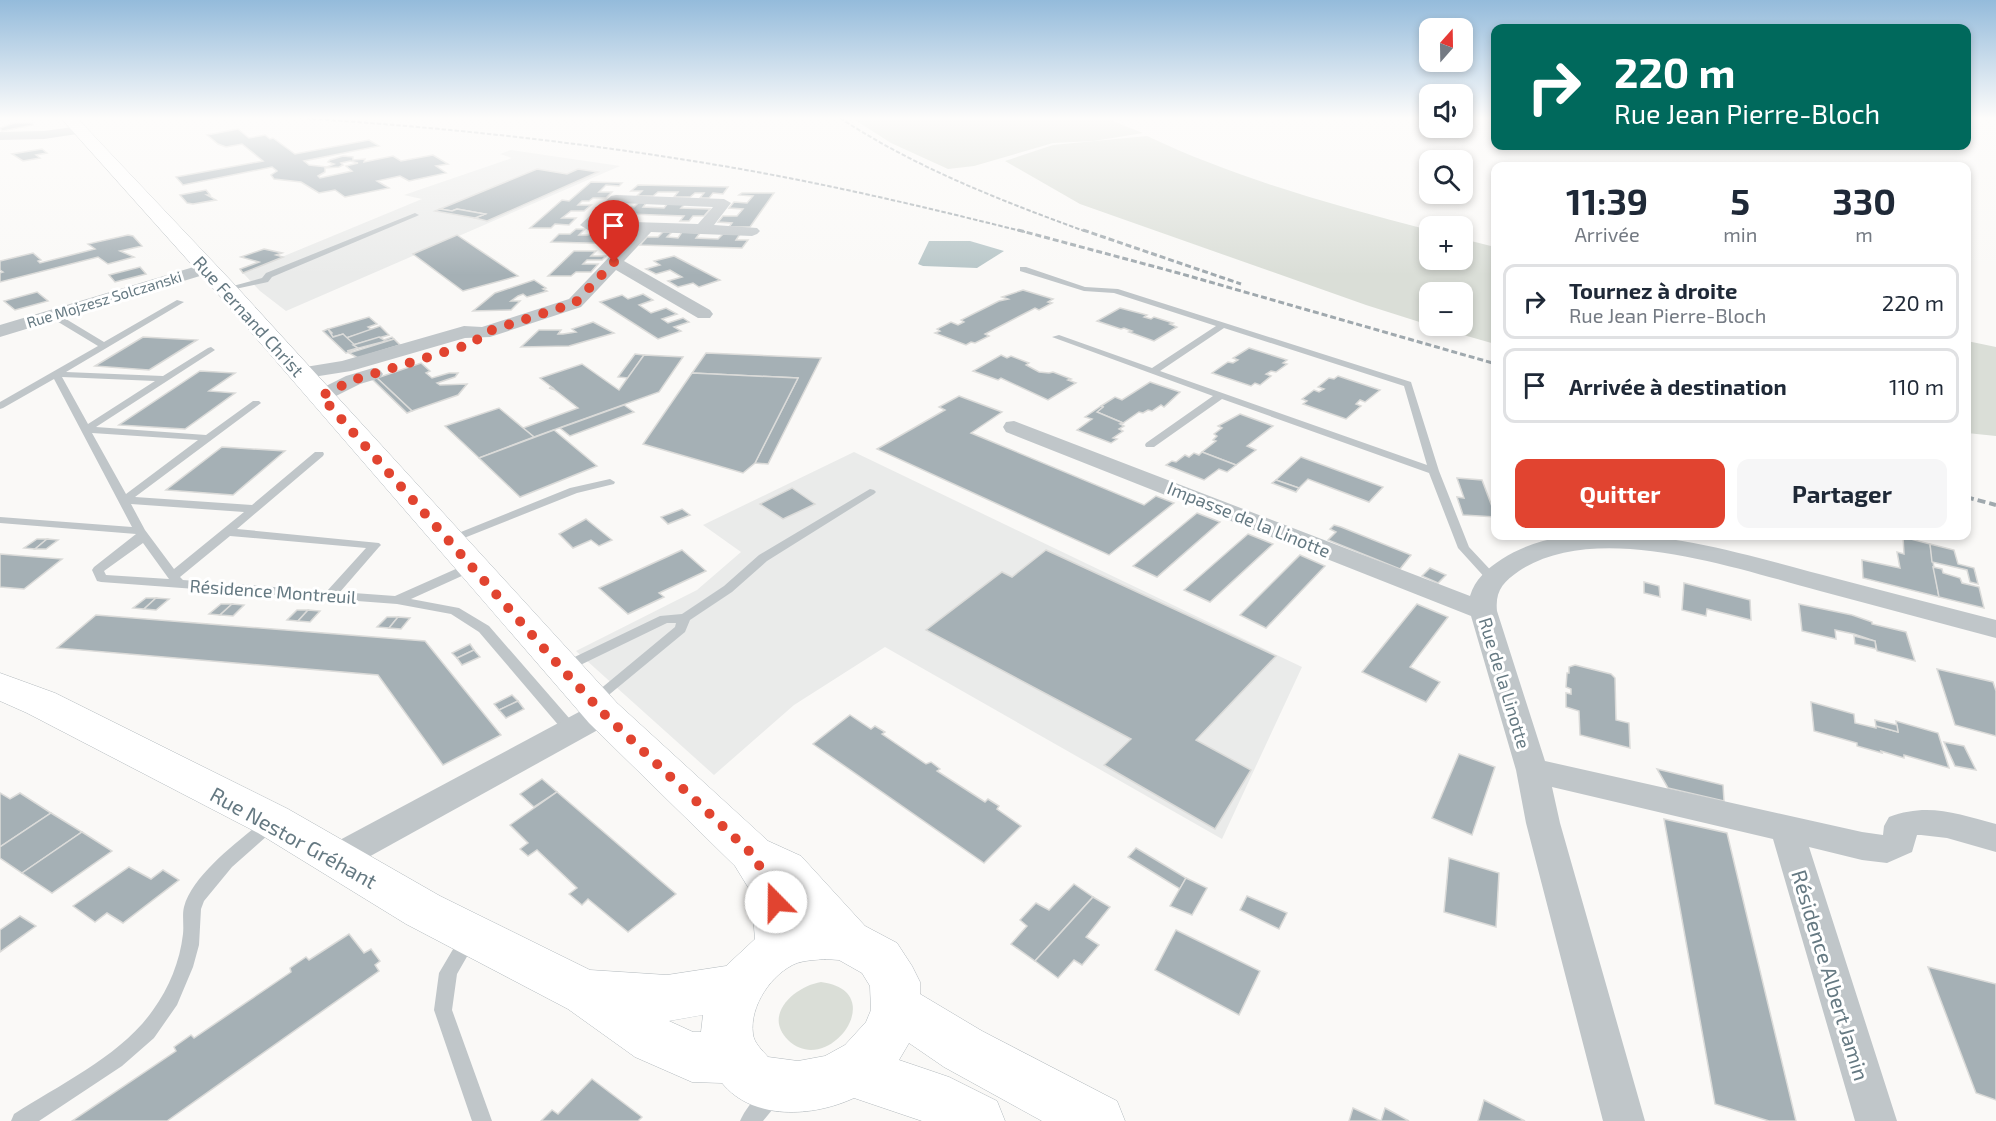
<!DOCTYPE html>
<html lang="fr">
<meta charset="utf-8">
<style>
body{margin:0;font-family:"Exo 2",sans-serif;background:#f6f6f7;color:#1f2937;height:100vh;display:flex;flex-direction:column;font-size:22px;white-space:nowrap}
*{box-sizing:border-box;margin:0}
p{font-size:20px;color:#747a83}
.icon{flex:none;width:33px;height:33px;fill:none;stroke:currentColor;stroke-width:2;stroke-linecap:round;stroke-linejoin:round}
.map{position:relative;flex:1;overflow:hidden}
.panel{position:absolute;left:1491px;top:162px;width:480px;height:378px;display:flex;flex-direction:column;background:#fff;border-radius:12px;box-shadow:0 3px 9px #0003}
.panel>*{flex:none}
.banner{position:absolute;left:1491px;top:24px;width:480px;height:126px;border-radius:12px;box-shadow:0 3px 9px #0003;background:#00695c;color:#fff;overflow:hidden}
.needle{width:39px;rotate:20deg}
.controls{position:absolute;left:1419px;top:18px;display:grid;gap:12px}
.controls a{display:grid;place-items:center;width:54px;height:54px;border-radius:12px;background:#fff;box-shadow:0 3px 9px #0003;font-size:30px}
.pin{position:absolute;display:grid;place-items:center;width:51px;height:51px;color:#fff;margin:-62px -26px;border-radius:50% 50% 50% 0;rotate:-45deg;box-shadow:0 0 6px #0007}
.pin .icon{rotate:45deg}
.me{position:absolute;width:66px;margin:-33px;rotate:338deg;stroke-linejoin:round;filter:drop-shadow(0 0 4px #0008)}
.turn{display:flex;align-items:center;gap:21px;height:126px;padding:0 24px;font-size:27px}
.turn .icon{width:78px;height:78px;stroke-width:2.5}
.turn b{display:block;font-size:42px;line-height:51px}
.eta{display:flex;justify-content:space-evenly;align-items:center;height:102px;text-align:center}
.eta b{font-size:36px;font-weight:700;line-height:42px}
.button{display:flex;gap:12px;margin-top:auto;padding:12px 24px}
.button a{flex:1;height:69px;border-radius:12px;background:#e14430;color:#fff;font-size:24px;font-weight:700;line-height:69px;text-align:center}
.button a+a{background:#f6f6f7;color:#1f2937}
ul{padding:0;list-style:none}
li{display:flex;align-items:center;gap:18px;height:75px;margin:0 12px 9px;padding:0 12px;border:3px solid #e0e1e3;border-radius:12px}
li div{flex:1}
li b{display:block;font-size:22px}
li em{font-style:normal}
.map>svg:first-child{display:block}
</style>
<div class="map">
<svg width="1996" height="1121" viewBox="0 0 1996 1121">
<rect width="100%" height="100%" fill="#faf9f7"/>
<g fill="#eaebea">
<path d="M511,150L620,166L286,311L260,291L243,273L422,199L404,195L512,158L500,154Z"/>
<path d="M854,452L1302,667L1222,839L885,647L794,705L714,775L576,651L697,590L741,552L703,525Z"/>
</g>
<g fill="#daded7">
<path d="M852,118H1105L1143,133L1094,141L1053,143L974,166L948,169L891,143Z"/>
<path d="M1147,136C1238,179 1333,205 1429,230L1430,260H1462L1463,239L1495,247V344L1432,326H1462V292H1430L1429,325L1366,305L1080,204L1005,161L1053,145Z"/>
<path d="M1967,341L1996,347V436L1967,433Z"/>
<path d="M821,982C892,991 828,1079 788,1040C762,1014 796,986 821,982Z"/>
</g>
<path fill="#b6c5c7" d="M929,241H970L1004,251L977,268L923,266L918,264Z"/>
<g fill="#a5b0b5" stroke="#dbdbd9" stroke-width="1.5" fill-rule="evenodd">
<path d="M14,123H32L33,125L2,131L0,128Z"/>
<path d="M238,129L249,138L265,135L270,139L273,138L295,154L369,140L379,146L304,161L309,165L327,167L334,164L328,162L330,160L343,156L353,157V160L365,159L364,162L393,156L401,161L433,155L448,164L436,166L446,173L409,181L400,176L377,181L389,188L345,197L335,190L319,193L301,182L274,179L271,175L277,171L272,167L183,185L176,177L263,161L242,144L226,147L218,144L207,135ZM350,161L358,163L346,166L352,171L320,178L318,176L325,172V168L339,167L343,165L341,163Z"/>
<path d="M42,149L47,153L36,155L40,158L23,161L12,154Z"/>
<path d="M537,169L567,174L578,169L598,172L487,221L475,218L485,214L457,209L452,211L440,209Z"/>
<path d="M591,182L622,183L619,186L606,185L599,192H612L606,198H593L589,201H582L578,205H591L584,211H571L562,218H576L569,225L555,224L551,228H530L562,200L569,201Z"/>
<path d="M638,185L728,187L723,194L713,193L709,198H700L704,193H695L690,197H674L678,192H658L653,196H637L642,191H631Z"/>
<path d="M206,190L210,195H207L216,200L193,204L187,203L180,195Z"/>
<path d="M742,193H774L750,227H729L732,223L718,222L723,216H737L743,209L729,208L734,202L747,203L753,196L739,195Z"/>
<path d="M639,202H647L643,207L664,208L668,203L685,204L681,208L710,209L704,216H693L689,221H680L684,216L628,214L622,219H613L619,214L608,213L615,206L634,207Z"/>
<path d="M440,209L452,211L457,209L485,214L475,218L435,211Z"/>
<path d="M576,229H585L579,235H588L594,230H603L598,235H608L613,230L623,231L617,236H628L621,244L551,242L559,234H570Z"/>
<path d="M663,232H672L667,237L678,238L682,232L700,233L696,238L718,239L723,234H740L736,240H748L742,248L640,245L647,237H658Z"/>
<path d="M128,235L133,236L142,246L120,251L134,257L108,264L98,257L0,282V273L3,272L0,270V261L33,253L41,260L38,261L40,263L95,249L88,244Z"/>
<path d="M457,235L518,276L463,291L413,254Z"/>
<path d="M264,249L282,253L276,255L283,257L243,273L240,269L259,262L241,257Z"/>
<path d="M574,251H596L591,256H606L602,260H587L583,264H598L591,272H576L571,276H548Z"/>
<path d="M674,256L720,280L699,287L693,283L678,287L668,281L682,277L670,270L656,274L646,269L660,265L654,261Z"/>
<path d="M140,267L146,274L115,282L109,275Z"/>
<path d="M534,280L546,288L543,289L547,291L527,297L523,294L518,296L511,301H520L511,310L473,311L495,293Z"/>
<path d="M1023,290L1053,299L1048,302L1052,303L1039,310L1035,308L985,334L989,336L975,343L971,342L966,345L935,333L940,331L937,329L951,322L958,325L964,322L961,320L999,301L1008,299L1002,297Z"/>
<path d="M37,292L48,301L15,310L4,301Z"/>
<path d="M643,294L653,300L639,305L651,313L666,308L677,314L662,319L668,323L683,318L689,322L674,327L681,331L658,339L600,302L622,295L628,299Z"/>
<path d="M1120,308L1147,315L1144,317L1151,319L1154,317L1173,323L1170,324L1177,327L1154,341L1129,332L1132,331L1124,328L1121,329L1097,321Z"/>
<path d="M369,317L377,324L368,327L372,330L346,338L343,334L333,337L329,334L332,333L328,329Z"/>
<path d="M593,322L614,333L569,346L521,347L539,330H561L558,334H563L576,332L572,329Z"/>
<path d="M380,326L389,335L353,345L346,338Z"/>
<path d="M328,329L333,337L343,334L358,348L346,353L323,331Z"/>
<path d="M143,337L197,340L149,370L95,366Z"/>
<path d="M379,337L384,340L392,337L394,339L347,351L358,348L353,345Z"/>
<path d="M394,339L400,345L358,358L349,353Z"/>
<path d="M1249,348L1287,360L1283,363L1287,364L1276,372L1271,371L1266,374L1271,376L1260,385L1255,383L1251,386L1212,373L1228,362L1233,363L1238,360L1233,358Z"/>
<path d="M706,353L821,358L768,464L755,463L798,378L692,373Z"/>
<path d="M635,354L644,355L628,378L618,377Z"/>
<path d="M644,355L683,357L659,392L534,437L523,428L578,408L555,390L549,388H553L540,378L582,364L619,390Z"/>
<path d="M1001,355L1007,358L1011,356L1029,363L1026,365L1039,372L1049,373L1053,372L1071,379L1068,380L1076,383L1048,400L1001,378L998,380L973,371Z"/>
<path d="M421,363L430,371L426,373L432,378L449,373H458L455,377L437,383L440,385L467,384L458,395L412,411L377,378Z"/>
<path d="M200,371L235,373L209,391L235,393L185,429L119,425Z"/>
<path d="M692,373L798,378L755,463L743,473L643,444Z"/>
<path d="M1338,376L1380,390L1365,402L1360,400L1356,404L1361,406L1346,419L1303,404L1307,401L1302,399L1314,390L1319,392L1324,389L1318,387L1329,378L1334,379Z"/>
<path d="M377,378L412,411L407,413L372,379Z"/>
<path d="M1150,382L1180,392L1164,407L1161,405L1152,411L1148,410L1143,413L1139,412L1123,423L1097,412L1103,407L1101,406L1115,397L1122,400Z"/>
<path d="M959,396L1002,412L971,433L1144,505L1156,496L1174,503L1109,555L877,449L945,410L939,407Z"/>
<path d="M624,405L634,412L570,436L560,428Z"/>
<path d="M1101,406L1103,407L1097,412L1123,423L1120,424L1124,426L1119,429L1123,431L1113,438L1117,439L1111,443L1077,430L1092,419L1085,417Z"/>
<path d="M499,408L534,437L479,458L445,426Z"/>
<path d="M1240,414L1273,426L1247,446L1256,450L1236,465L1202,452L1216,441L1213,440L1217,436L1214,434L1222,428L1218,426Z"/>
<path d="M554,430L597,466L520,497L479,458Z"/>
<path d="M222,447L285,451L233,495L166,490Z"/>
<path d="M1202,452L1236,465L1227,472L1219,469L1204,480L1166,465L1172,461L1176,462L1185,455L1189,457L1194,453L1199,455Z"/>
<path d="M1301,457L1383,487L1369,502L1308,479L1299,488L1276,480Z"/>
<path d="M1457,478L1482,480L1496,517L1463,515L1457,497L1464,498Z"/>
<path d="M1276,480L1299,488L1296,492L1272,483Z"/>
<path d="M792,488L815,504L783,519L760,504Z"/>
<path d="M682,509L690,515L668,524L661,517Z"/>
<path d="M1197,513L1220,522L1157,577L1133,566Z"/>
<path d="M586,519L612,540L599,546L591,540L573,548L559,534Z"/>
<path d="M1334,525L1341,527L1411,555L1400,569L1328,540L1336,532L1330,529Z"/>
<path d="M1248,534L1273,544L1210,602L1184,590Z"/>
<path d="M1903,537L1930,544L1939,597L1863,578L1862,560L1900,568L1897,552L1904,554Z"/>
<path d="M37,539H47L35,549L24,548Z"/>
<path d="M47,539L58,540L46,549H35Z"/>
<path d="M1930,544L1954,550L1958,564L1974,568L1978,584L1970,582L1967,570L1932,562Z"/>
<path d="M682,550L706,571L659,593L664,597L628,614L599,588Z"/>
<path d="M1046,550L1276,656L1196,740L1251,770L1215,829L1104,765L1131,739L926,630L1002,572L1012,577Z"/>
<path d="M0,554L62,559L24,589L0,587Z"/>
<path d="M1300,555L1325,566L1266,628L1240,615Z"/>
<path d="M1933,567L1942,569L1943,573L1960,578L1962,583L1979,587L1984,608L1939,597Z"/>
<path d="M1430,568L1446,575L1438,583L1422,576Z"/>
<path d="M1644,582L1659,586L1660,597L1644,593Z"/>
<path d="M1684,583L1750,600L1751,620L1707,609L1706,616L1682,610Z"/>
<path d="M146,598H156L144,609L133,608Z"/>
<path d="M156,598L169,599L156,610L144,609Z"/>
<path d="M221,604H232L220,615L209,614Z"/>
<path d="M232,604L244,605L233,616L220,615Z"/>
<path d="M1417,604L1448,617L1410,667L1440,682L1426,702L1362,672Z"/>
<path d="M1799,604L1852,615L1872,622V624L1906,632L1915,661L1877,651L1875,641L1854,634L1835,630L1836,639L1802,631Z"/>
<path d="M297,610H308L298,621L287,620Z"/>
<path d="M308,610L320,611L310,622L298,621Z"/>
<path d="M96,615L425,641L501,735L443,765L378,675L57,648Z"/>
<path d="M387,617H398L389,628L377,627Z"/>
<path d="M398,617L410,618L401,629L389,628Z"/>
<path d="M1854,636L1875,641L1876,649L1855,644Z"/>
<path d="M470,644L474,650L457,658L452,653Z"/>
<path d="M474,650L480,657L462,665L457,658Z"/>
<path d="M1575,665L1611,674L1615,678L1616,720L1629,723L1630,748L1580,735L1579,711L1566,707V693L1571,694V689L1566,687L1567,673H1569V667Z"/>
<path d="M1937,669L1993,682L1996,691V736L1955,725Z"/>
<path d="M512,695L518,701L499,710L494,704Z"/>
<path d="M518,701L524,709L506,718L499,710Z"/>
<path d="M1811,702L1854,714L1855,723L1876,728V726L1898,732L1896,721L1938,733L1949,768L1904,755V758L1881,751L1882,753L1857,746V743L1814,731Z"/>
<path d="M850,715L871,729L875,726L885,732L882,734L926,764L931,762L940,769L937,771L985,802L988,799L999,806L997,809L1021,826L984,863L813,744Z"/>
<path d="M1875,720L1897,725L1898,732L1876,726Z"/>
<path d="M1944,742L1964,746L1976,770L1955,766Z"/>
<path d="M1459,754L1495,767L1472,835L1432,818Z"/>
<path d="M1657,769L1723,785L1724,801L1668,788Z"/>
<path d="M542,779L557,792L534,807L520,794Z"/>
<path d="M557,792L676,894L628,932L588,899L582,905L569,894L577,888L537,850L528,856L520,849L528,843L510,825Z"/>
<path d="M0,793L10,799L20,793L51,813L0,847Z"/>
<path d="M51,813L82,832L22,873L0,858V847Z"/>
<path d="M1664,819L1727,833L1796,1121H1769L1715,1104Z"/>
<path d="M82,832L112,851L52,893L22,873Z"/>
<path d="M1136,848L1186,878L1180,889L1128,857Z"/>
<path d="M1449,858L1499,873L1496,927L1444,912Z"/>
<path d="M129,867L151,879L163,870L179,880L123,923L107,913L95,922L73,906Z"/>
<path d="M1186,878L1207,888L1192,915L1170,906Z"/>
<path d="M1074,884L1093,897L1035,961L1011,944L1027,926L1020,920L1036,903L1049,910Z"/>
<path d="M1247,896L1287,913L1279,929L1240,910Z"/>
<path d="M1093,897L1110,907L1086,937L1099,945L1082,965L1074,960L1058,978L1035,961Z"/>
<path d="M20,916L36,926L0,952V930Z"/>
<path d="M1176,930L1260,971L1239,1015L1155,970Z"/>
<path d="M349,934L364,953L371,949L380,961L375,965L379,971L167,1121H72L176,1051L174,1047L191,1035L194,1038L291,972L290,968L306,957L309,960Z"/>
<path d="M1928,967L1996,984V1100L1976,1093Z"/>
<path d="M592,1079L642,1117L638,1121H541L552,1110L558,1114Z"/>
<path d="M1484,1100L1525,1121H1478Z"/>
<path d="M1353,1108L1381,1121H1349Z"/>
<path d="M1385,1108L1409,1121H1381Z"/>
</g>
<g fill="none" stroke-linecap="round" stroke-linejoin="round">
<defs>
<path id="secondary" d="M61,118H77L234,284L617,703L768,841L801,856L865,926L897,943L912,966L920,982V994L982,1031L1117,1101L1125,1121H1042L944,1067L909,1043L899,1060L949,1077L997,1101L1005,1121H922L854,1098C813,1117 753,1121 722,1083L692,1082L635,1057L568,1009L406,924L258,833L27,713L0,701V673L55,693L288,809L440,896L590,970L667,975L726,966L755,939L751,892L735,866L589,723L218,294ZM825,959L839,960L862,973L870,986L871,1010L866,1022L845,1045L825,1056L798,1061L768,1057C762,1050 754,1043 753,1034C749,1006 772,973 797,963C806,960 816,960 825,959ZM703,1015L701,1032H693L669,1021Z"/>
</defs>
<use href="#secondary" stroke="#b3babe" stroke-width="1"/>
<g fill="#c0c6c9" fill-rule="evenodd">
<path d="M415,213L419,215L417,216L272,277L268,282L226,291L222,289L262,278L266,273Z"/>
<path d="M1020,267H1026L1085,287L1118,289L1411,382L1439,471L1469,547L1498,578L1492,582L1488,581L1458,548L1429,473L1222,399L1154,447H1146L1145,445L1146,443L1213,396L1052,337L1059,335L1152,368L1216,326L1114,293L1084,291L1020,271ZM1224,328L1404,386L1427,465L1160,371Z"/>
<path d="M177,300L184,302L66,372L163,376L208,348L211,347L215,350L96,427L206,435L253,401H259L261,403L135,497L252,505L315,452H323L324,454L323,456L237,529L379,543L381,545L379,547L340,592L395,596L467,564H475L477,567L475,570L411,599L459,608L489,626L576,726L578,730L576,734L571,735L566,734L479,632L451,614L397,604L101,582L97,581L92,570L94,567L136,534L0,523V517L132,527L54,379L3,408L0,409V402L98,346L50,317V313H56L104,342ZM62,377L155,381L88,424ZM92,433L198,440L126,494ZM131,504L244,512L174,569L145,530ZM230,536L366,548L327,591L183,580L180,577ZM143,543L169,579L106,575L104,571Z"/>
<path d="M610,479L615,482L614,484L577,493L454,542H446L444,540L446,538L570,488Z"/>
<path d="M870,489L874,490L876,492L874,494L767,561L732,592L690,620L685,632L599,703H589L587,700L675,627L676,623H667L570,670H560L558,667L560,664L660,616L682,614L724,586L759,555Z"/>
<path d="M270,818L276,820L278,824L276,828L232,867L204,901L201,909L199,945L193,967L177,1005L154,1038L122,1066L39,1121H11L14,1114C59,1085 122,1055 153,1010C169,988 180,961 183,934C184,925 182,915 184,907C193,874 239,841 264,820Z"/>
<path d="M468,931L474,934L477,939L457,974L452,1010L492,1121H472L434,1010L439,973L462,934Z"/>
<path d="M770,1087L777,1090L780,1097L777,1104L763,1121H740C745,1109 758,1092 770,1087Z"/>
</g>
<g fill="#c0c6c9" fill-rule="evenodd">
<path d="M80,126L84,127L86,130L84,133L44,139L0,140V132L44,131Z"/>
<path d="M616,195L724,199L731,203L714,225L757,228L760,231L757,234L752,236L651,232L624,261L710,310L713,314L710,318H698L616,270L581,307L490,337L465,338L351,371L300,379L293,377L290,373L293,369L342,361L464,326L482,327L569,299L634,231L588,230L580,225L611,196ZM620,203L713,207L698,224L601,221Z"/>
<path d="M207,263L215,268L213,272L0,337V325Z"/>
<path d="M373,368L380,370L383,374L380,378L360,384L328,400H314L311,396L314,392L346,376Z"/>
<path d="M1014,421L1470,596C1475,579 1487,569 1502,559C1591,502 1743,555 1838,579C1890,593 1943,606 1996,620V638C1937,622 1879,607 1820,591C1737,569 1597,519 1519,571C1503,582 1495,591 1497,611L1545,761L1862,832L1883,835L1884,826L1889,817C1928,802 1958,814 1996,824V852L1947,838L1921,835H1917L1912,852L1887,863L1862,860L1809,847L1897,1121H1855L1773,839L1552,787L1560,823L1645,1121H1603L1526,823L1516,770L1471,616L1006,432L1003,427L1006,422Z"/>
<path d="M603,702L614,705L618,713L614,721L347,869L335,873L323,869L318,859L323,849L592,705Z"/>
</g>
<use href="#secondary" fill="#fff" fill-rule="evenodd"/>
<g stroke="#a0a9ae" stroke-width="2" stroke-dasharray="4.5 2" stroke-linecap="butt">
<path d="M299,118C441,127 582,142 723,166C824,183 925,207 1025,232"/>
<path d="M840,118C916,168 1002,201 1087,232"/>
</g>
<g stroke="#a0a9ae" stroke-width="3" stroke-dasharray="6 3" stroke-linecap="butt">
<path d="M1018,230L1182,274L1496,364"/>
<path d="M1083,230L1241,284"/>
</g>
<path stroke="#a0a9ae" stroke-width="4" stroke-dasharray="8 4" stroke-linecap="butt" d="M1966,497L1996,505"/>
</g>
<linearGradient id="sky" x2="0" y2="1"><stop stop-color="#94bbdb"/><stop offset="0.43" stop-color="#fdfcfb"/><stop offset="1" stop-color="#fdfcfb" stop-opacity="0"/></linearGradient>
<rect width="1996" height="275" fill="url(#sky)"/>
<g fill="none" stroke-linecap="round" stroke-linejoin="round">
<path stroke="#e14430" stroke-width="10" stroke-dasharray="0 18" d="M614,262L575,303L483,333L474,343L353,380L321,396L562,669L603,713L751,853L774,888L776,902"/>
</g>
<g text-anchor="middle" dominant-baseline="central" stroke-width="6" stroke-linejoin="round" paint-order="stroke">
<g font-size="15" fill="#657982" stroke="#fff">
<text transform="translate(104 299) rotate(-17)">Rue Mojzesz Solczanski</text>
</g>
<g font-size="18" fill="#657982" stroke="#fff">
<text transform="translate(249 316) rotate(48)">Rue Fernand Christ</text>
<text transform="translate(1249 519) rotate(22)">Impasse de la Linotte</text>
<text transform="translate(273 591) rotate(4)">Résidence Montreuil</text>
<text transform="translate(1505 683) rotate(73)">Rue de la Linotte</text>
</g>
<g font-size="21" fill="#657982" stroke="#fff">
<text transform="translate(294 837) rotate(29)">Rue Nestor Gréhant</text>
<text transform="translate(1831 975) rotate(73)">Résidence Albert Jamin</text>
</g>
</g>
</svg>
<div class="controls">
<a><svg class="needle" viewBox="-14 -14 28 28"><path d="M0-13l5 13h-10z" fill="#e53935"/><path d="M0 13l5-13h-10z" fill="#747a83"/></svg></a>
<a><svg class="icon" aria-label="sound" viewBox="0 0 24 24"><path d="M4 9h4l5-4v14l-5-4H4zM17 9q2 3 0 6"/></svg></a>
<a><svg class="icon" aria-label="search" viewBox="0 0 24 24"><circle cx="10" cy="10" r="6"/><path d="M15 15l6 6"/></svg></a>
<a>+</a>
<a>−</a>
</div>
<div class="pin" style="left:614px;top:262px;background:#d93025"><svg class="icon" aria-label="arrive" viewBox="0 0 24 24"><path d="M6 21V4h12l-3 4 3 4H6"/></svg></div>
<svg class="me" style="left:776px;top:902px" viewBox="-20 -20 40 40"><circle r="19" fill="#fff"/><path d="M0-13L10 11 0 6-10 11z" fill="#e14430"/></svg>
<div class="banner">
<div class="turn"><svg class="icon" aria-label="right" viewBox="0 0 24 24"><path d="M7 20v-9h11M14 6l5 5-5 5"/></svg><div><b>220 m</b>Rue Jean Pierre-Bloch</div></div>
</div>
<section class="panel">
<div class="eta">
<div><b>11:39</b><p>Arrivée</p></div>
<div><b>5</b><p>min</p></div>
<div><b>330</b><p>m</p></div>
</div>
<ul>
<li><svg class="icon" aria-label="right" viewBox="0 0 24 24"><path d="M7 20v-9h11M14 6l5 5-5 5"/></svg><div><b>Tournez à droite</b><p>Rue Jean Pierre-Bloch</p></div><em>220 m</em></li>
<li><svg class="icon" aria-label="arrive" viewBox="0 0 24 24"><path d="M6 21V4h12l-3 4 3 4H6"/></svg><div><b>Arrivée à destination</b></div><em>110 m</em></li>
</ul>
<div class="button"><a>Quitter</a><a>Partager</a></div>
</section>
</div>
